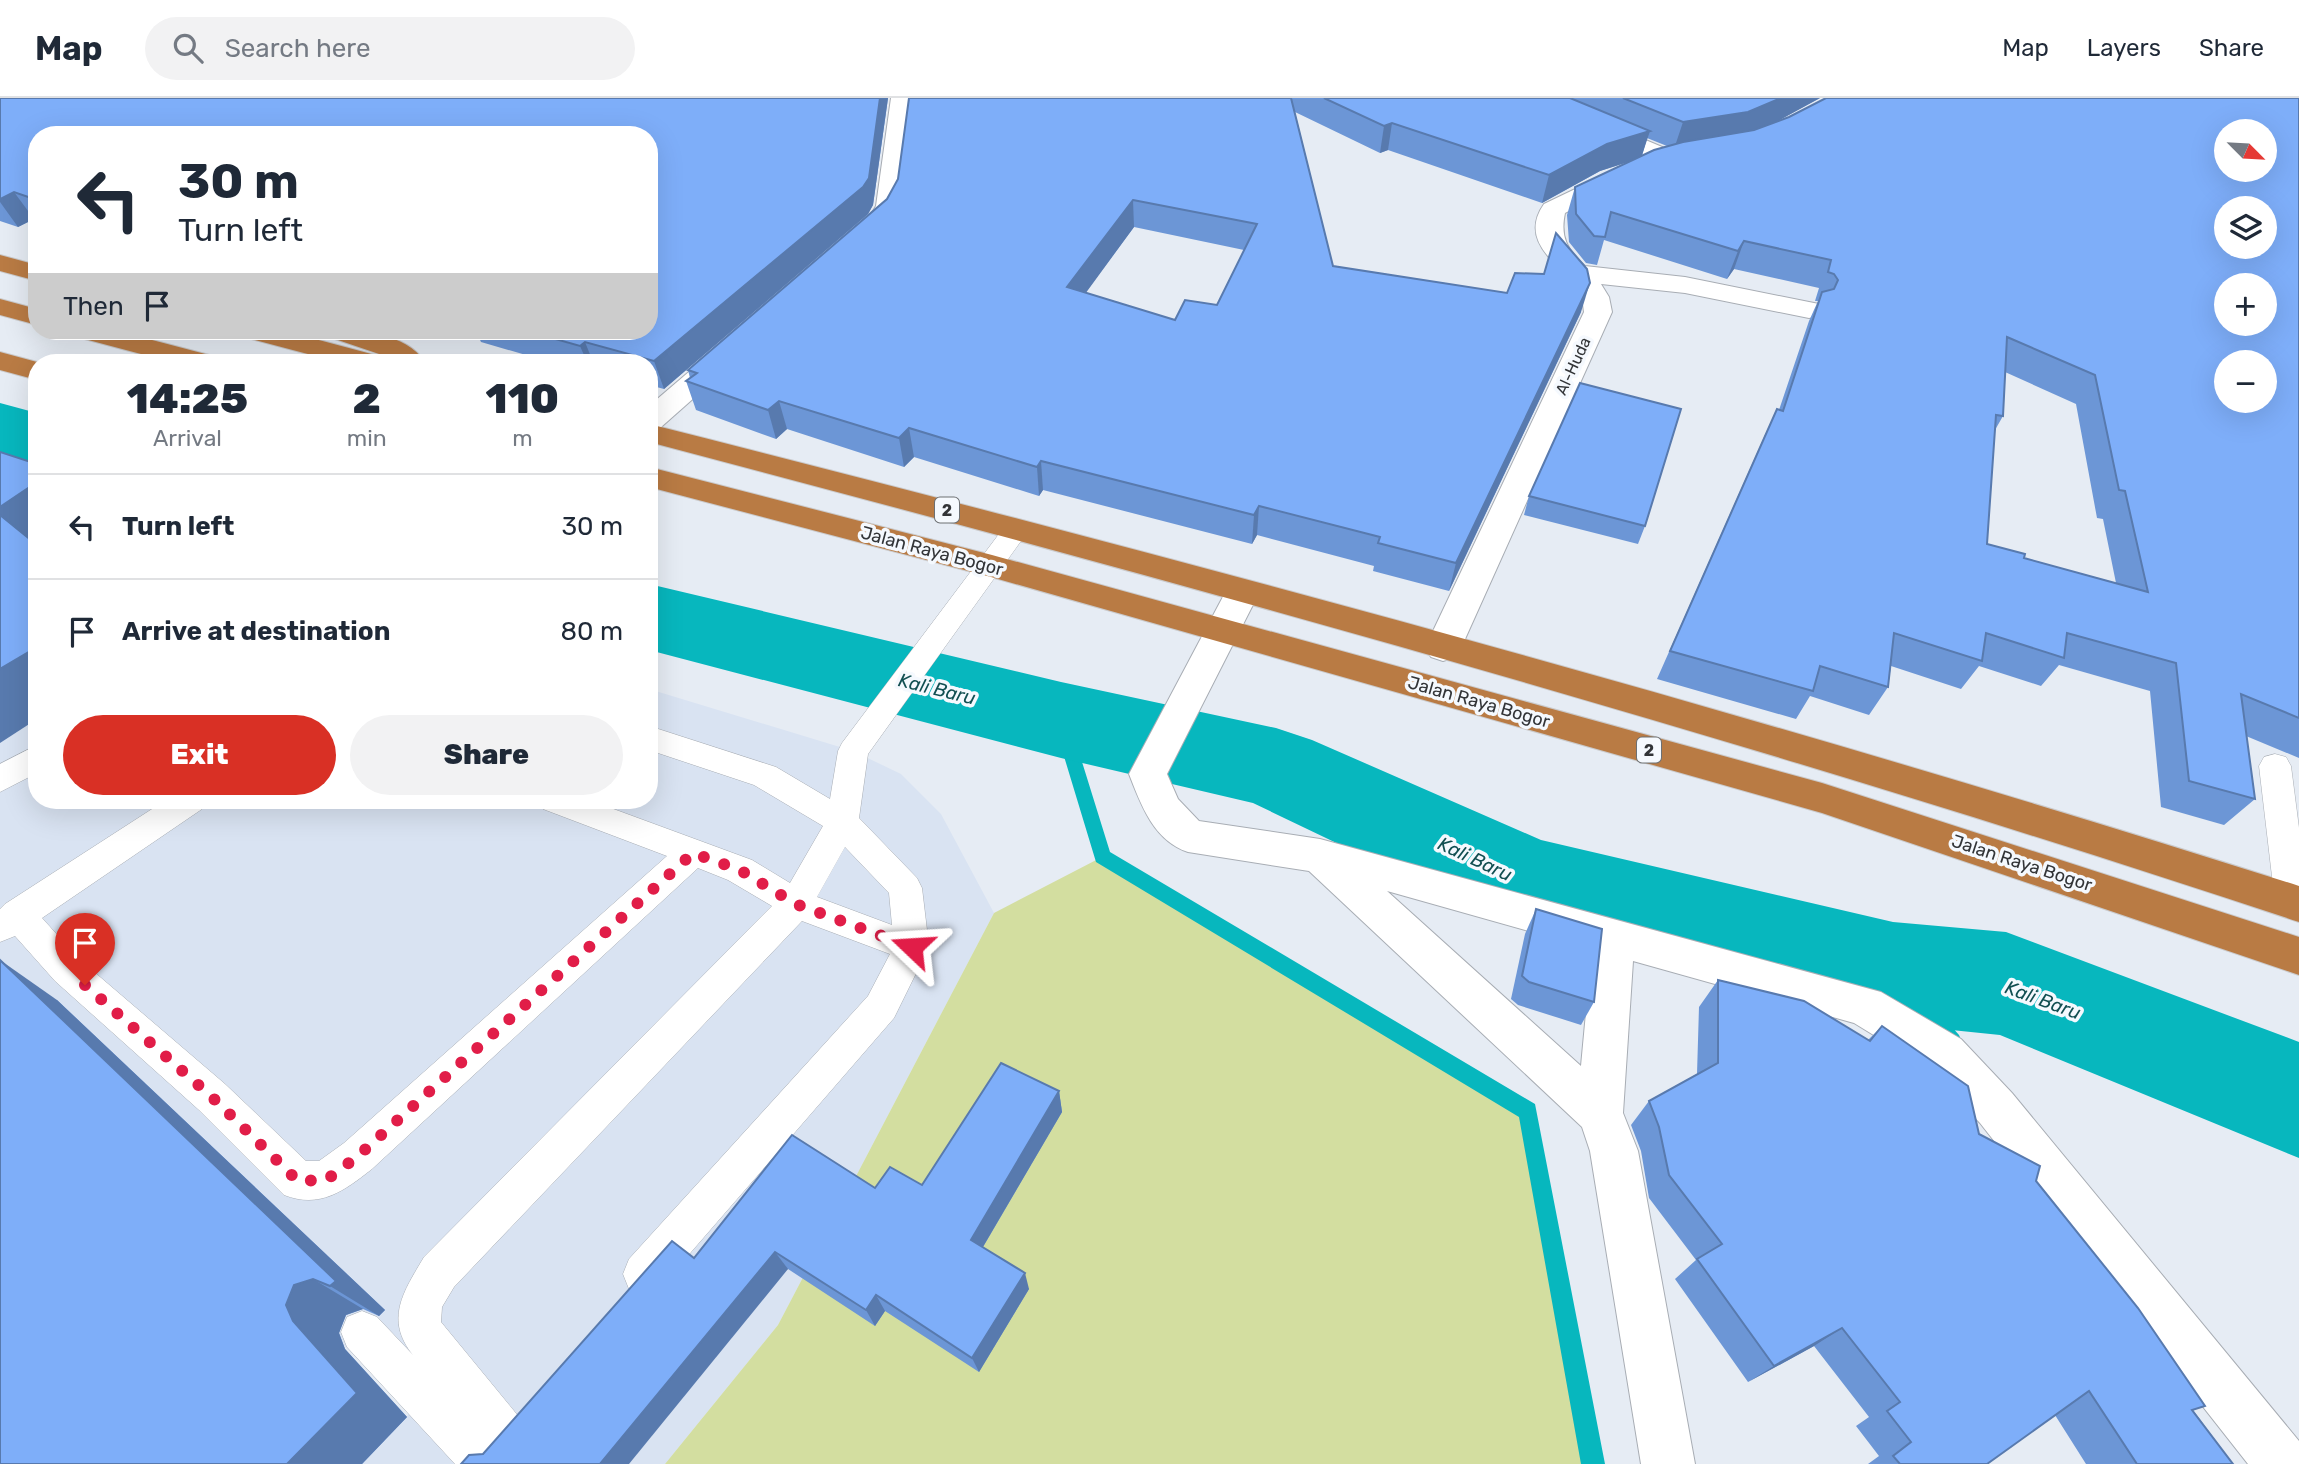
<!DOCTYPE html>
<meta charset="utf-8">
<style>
body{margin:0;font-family:Rubik,sans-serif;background:#f2f2f3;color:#1f2937;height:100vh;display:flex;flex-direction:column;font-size:26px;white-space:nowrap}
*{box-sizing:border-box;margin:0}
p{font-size:23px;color:#747a83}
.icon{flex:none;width:38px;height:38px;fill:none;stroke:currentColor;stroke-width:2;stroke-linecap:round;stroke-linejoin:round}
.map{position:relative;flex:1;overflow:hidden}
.panel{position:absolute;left:28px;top:256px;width:630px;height:455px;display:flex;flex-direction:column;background:#fff;border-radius:28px;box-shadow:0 7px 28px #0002}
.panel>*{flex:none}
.banner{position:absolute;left:28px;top:28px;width:630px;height:214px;border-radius:28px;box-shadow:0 7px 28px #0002;background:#fff;color:#1f2937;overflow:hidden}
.needle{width:46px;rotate:114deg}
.fabs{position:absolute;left:2214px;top:21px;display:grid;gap:14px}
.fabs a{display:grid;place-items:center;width:63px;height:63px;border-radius:50%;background:#fff;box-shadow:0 7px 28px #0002;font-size:35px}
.pin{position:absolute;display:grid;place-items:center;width:60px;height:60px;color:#fff;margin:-72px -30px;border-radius:50% 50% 50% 0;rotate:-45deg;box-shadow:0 0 7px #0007}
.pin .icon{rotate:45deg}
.me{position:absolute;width:77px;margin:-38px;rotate:290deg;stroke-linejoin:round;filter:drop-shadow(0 0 5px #0008)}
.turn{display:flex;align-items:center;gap:24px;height:147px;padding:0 35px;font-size:32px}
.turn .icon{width:91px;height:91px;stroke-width:2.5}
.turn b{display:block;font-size:49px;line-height:60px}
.then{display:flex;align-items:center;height:66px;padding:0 35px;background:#0003;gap:14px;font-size:26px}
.eta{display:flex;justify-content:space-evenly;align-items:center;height:119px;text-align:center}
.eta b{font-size:42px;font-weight:800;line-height:49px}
.primary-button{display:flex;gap:14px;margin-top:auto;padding:14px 35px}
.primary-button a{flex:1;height:80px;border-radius:42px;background:#d93025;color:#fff;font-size:28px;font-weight:800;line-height:80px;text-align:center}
.primary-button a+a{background:#f2f2f3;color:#1f2937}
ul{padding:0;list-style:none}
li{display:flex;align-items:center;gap:21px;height:105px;padding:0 35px;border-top:2px solid #e0e1e3}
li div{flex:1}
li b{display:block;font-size:26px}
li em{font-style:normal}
header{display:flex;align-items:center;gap:42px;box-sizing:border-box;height:98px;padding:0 35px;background:#fff;border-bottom:2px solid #e0e1e3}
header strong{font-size:33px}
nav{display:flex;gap:38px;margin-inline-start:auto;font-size:24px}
.search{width:490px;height:63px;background:#f2f2f3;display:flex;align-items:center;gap:18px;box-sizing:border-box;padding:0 24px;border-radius:38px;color:#747a83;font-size:26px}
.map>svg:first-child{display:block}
</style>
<header>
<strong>Map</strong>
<div class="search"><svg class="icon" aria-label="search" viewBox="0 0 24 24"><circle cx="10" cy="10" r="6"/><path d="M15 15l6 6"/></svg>Search here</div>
<nav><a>Map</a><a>Layers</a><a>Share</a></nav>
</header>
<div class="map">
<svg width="2299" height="1366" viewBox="0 0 2299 1366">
<rect width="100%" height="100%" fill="#e6ecf4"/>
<path fill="#d9e3f2" d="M0,377L37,389V702H649V591L853,653L901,676L941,716L994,815L778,1227L665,1366H362L411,1314L0,905Z"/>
<path fill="#d3dea0" d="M1102,759L1528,1013L1593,1366H665L778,1227L994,815Z"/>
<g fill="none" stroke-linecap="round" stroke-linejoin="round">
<g fill="#07b7be" fill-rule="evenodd">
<path d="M1061,616L1067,617L1069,622L1110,754L1535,1006L1605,1366H1581L1519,1019L1096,764L1053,622L1055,617Z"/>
<path d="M1893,866L1900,869L1959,937L1962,944L1959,951L1952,953L1945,951L1886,881L1883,875L1886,869Z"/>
</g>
<g fill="#07b7be" fill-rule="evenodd">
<path d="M0,305L37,315V366L0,356Z"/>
<path d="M649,486L1061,584L1276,630L1312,642L1541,742L1893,824L2006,834L2299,944V1060L2000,937L1893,926L1524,830L1485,816L1253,705L1061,660L649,552Z"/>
</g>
<defs>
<g id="lane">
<path d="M1017,421L1026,424L1030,430L1026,436L868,656L859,720L917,780L922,790L929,849L894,920L659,1191L644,1197L629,1191L623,1176L629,1161L868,898L890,856L802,823L454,1189L442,1209L441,1224L519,1319L525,1335L519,1351L501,1356L500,1366H455L347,1249L341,1234L347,1219L362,1213L377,1219L413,1257C384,1221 404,1193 424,1159L772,808L728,782L698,770L372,1071C344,1093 320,1111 284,1097L199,1012L55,883L15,838L0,844V811L5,806L166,702H207L202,711L42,820L79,861L225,986L306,1063H319L344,1045L667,758L543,711L538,702H589L752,762L790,785L823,728L754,687L649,652V628L776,669L830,701L838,653L842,645L1008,424ZM845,749L889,795L892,827L817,799Z"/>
<path d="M37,647V675L0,694V666Z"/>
<path d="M2275,656L2286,659L2291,668L2299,730V816L2292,818L2280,814L2275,804L2259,668L2264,659Z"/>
</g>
<g id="street">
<path d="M891,0H913L900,108L889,127L871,142L862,145L853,142L849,137L870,118L876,108Z"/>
<path d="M1516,0H1546L1674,54L1701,50L1709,52L1713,57L1709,62C1695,66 1677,70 1663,66L1519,5Z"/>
<path d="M1619,70L1628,72L1631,77L1628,82L1565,115C1560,139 1567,152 1585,168L1685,179L1809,204L1819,206L1823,212L1819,218L1809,220L1685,195L1601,186L1609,199L1612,214L1461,550L1455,559L1443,563L1431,559L1425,550L1584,214C1583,207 1583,200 1579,193C1562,167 1517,145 1544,106Z"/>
<path d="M728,247L738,249L742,255L738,261L660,330L649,333V308L718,249Z"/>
<path d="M1243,481L1255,485L1260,493L1167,676L1178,701L1199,723L1320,741L1881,894L1961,941L2012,995L2299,1343V1366H2248L1980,1025L1929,971L1854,925L1633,863L1623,1015L1638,1053L1695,1366H1641L1590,1053L1582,1029L1309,773L1188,754C1154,743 1141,707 1129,676L1226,493L1231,485ZM1387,793L1592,851L1581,968Z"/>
</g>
<g id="highway">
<path d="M0,157L37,167V183L0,173Z"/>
<path d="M0,201L37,211V227L0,217Z"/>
<path d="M73,233H118L213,258L217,264H171L77,239Z"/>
<path d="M240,233H285L379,258L383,264H338L244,239Z"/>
<path d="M329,233C361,233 405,234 425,264H393L382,257L332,240Z"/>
<path d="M0,254L37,264V282L0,272Z"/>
<path d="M649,326C1203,466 1755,615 2299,788V824C1755,643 1203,490 649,344Z"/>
<path d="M649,369L992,457L1822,685L2299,839V877L1822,715L991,479L649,389Z"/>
</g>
</defs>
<use href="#lane" stroke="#a8adb4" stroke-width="1"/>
<use href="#street" stroke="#a8adb4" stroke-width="2"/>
<use href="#highway" stroke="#cacacb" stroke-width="2"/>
<use href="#lane" fill="#fff" fill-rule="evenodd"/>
<use href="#street" fill="#fff" fill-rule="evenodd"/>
<use href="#highway" fill="#b97b44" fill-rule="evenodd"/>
</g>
<g fill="#6c96d6" fill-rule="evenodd">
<path d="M0,0H888L873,107L868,116L664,291L649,287V264H550L481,244L476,233H649V37H37V122L34,121L18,129L0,123Z"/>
<path d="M909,0H1820L1775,24L2299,0V660L2246,638L2255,701L2224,727L2161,709L2150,593L2059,567L2041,588L1979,568L1961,591L1891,568L1888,589L1869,617L1810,598L1796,621L1657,581L1764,339L1777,311L1779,312L1809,223L1818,203H1815L1819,190L1734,171L1727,181L1604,142L1597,167L1586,165L1569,144L1567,117L1575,89L1630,63L1600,73L1542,105L1388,52L1380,55L1295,14L1333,168L1581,214L1449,493L1373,473L1374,468L1257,437L1252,446L1043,392L1039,398L914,359L904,369L787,331L776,341L696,312L686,283L690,280L688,272L887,101L898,81ZM1647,40L1667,48L1642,58ZM1134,129L1244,152L1217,207L1175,222L1085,195ZM2005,274L2076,306L2097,420L2103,421L2116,485L2024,460L1987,446L1995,332L2003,318Z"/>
<path d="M1529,398L1645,428L1638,446L1524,417Z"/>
<path d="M1536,811L1594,904L1581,927L1518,907L1511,901L1525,836Z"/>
<path d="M1718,882L1868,942L1882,928L1979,1036L2036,1083L2193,1312L2233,1366H2086L2055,1317L1987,1366H1868L1879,1358L1856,1328L1869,1319L1814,1248L1748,1284L1675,1181L1696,1162L1649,1100L1641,1053L1631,1027L1649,1003L1697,976L1699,909Z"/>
<path d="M57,902L385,1212L379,1218L363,1211L346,1217L339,1235L345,1251L407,1319L362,1366H0Z"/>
<path d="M1059,993L1062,1014L983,1149L1029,1191L979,1274L885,1213L875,1228L788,1171L483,1356L694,1160L875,1090L922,1087Z"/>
</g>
<g fill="#587aae">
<path d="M880,0H888L873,107L868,116L664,291L654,263Z"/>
<path d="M1781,0H1820L1769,28L1674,51L1683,24Z"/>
<path d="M1392,25L1388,52L1380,55L1384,28Z"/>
<path d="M1650,33L1641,60L1600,73L1542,105L1549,77L1607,46Z"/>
<path d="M14,94L34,121L18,129L0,104V101Z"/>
<path d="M1133,102L1134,129L1069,218L1067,189Z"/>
<path d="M1744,143L1734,171L1727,181L1738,153Z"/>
<path d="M1590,185L1581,214L1449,493L1456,465Z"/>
<path d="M585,244L593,264H587L580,248Z"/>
<path d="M779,303L787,331L776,341L768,312Z"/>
<path d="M909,330L914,359L904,369L899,340Z"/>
<path d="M1041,363L1043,392L1039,398L1037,369Z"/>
<path d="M37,384V458L0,418V409Z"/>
<path d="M1259,408L1257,437L1252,446L1254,417Z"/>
<path d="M37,549V621L0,645V571Z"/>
<path d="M0,862L57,902L385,1212L379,1218L330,1188Z"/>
<path d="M1059,993L1062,1014L977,1159L971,1142Z"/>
<path d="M775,1154L788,1171L629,1366H600Z"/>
<path d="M1025,1175L1029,1191L979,1274L972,1260Z"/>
<path d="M313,1181L363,1211L346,1217L339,1235L345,1251L407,1319L362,1366H287L293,1223L286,1207L294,1187Z"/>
<path d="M876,1197L885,1213L875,1228L866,1212Z"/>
<path d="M1842,1230L1814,1248L1748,1284L1774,1268Z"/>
</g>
<g fill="#7eaef9" stroke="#587aae" stroke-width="2" fill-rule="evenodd">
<path d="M0,0H880L869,80L863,89L654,263L585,244L580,248L527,233H649V37H37V102L14,94L0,101Z"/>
<path d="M909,0H1291L1333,168L1507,195L1515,175L1544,176L1556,135L1587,171L1590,185L1456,465L1378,445L1380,439L1259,408L1254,417L1041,363L1037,369L909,330L899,340L779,303L768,312L686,283L697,275L688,272L887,101L898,81ZM1133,102L1257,126L1217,207L1185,202L1175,222L1067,189Z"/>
<path d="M1324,0H1570L1650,33L1607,46L1549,77L1392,25L1384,28Z"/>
<path d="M1623,0H1781L1748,14L1683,24Z"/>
<path d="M1826,0H2299V620L2241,596L2255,701L2189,683L2176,565L2067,535L2064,560L1986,535L1982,563L1894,535L1888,589L1820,568L1813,593L1670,553L1777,311L1783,313L1822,194L1834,191L1838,182L1834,176L1828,174L1831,162L1744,143L1738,153L1611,114L1605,139L1594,138L1576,116L1575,89L1654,52L1683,44L1754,32L1789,19ZM2226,33H2264V72H2226ZM2226,110H2264V149H2226ZM2226,187H2264V226H2226ZM2007,239L2095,277L2119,392L2125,393L2148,494L2024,460L2025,456L1987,446L1996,317L2003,318ZM2226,264H2264V303H2226Z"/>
<path d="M1580,285L1681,311L1645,428L1529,398Z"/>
<path d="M0,354L37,366V384L0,409Z"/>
<path d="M0,417L37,447V549L0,571Z"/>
<path d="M1536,811L1602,831L1594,904L1529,884L1522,878Z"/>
<path d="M0,862L336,1183L330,1188L313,1181L294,1187L286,1207L293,1223L357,1295L287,1366H0Z"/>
<path d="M1718,882L1804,903L1870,943L1882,928L1968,988L1979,1036L2040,1068L2036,1083L2138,1210L2205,1308L2192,1312L2233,1366H2137L2089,1293L1987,1366H1900L1893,1358L1911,1344L1887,1313L1900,1304L1842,1230L1774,1268L1697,1161L1722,1146L1669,1077L1659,1029L1649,1003L1718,965Z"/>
<path d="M1001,965L1059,993L971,1142L1025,1175L972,1260L876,1197L866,1212L775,1154L600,1366H461L469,1357L483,1356L672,1143L694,1160L792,1037L875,1090L890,1069L922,1087Z"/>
</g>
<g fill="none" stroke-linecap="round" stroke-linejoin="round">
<path stroke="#e11d48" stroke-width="12" stroke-dasharray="0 21.6" d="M85,887L212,999L298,1083L326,1082L358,1058L693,755L740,772L796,806L912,849"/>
</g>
<g text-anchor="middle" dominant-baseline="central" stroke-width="7" stroke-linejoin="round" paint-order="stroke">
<g font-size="16" fill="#333538" stroke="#f5f9fe">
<text transform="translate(1573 268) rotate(-65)">Al-Huda</text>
</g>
<g fill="#f5f9fe" stroke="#6d7073" stroke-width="2">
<rect x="935" y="399.5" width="24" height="25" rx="5"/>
<rect x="1637" y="639.5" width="24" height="25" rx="5"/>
</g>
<g font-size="16" font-weight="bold" fill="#333538">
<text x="947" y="412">2</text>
<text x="1649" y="652">2</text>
</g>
<g font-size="18" fill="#333538" stroke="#f5f9fe">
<text transform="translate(932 453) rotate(15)">Jalan Raya Bogor</text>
<text transform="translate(1479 604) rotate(16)">Jalan Raya Bogor</text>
<text transform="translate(2022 765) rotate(18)">Jalan Raya Bogor</text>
</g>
<g font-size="19" font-style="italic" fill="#124f52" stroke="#f5f9fe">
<text transform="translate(937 591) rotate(14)">Kali Baru</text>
<text transform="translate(1475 761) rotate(25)">Kali Baru</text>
<text transform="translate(2043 902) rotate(20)">Kali Baru</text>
</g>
</g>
</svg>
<div class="fabs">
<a><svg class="needle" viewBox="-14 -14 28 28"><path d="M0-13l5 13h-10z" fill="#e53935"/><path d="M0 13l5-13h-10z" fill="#747a83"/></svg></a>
<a><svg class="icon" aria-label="layers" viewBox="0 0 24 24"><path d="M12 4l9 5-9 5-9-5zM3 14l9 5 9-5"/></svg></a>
<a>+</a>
<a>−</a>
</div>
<div class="pin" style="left:85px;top:887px;background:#d93025"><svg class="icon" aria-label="arrive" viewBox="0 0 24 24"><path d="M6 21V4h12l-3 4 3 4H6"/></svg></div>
<svg class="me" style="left:912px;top:849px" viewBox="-20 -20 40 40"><path d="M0-17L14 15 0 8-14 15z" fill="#e11d48" stroke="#fff" stroke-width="4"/></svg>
<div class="banner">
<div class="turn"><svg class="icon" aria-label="left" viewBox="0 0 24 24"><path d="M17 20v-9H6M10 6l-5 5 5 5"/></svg><div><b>30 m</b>Turn left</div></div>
<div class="then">Then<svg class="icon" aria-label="arrive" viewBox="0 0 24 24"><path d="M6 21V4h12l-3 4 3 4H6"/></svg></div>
</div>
<section class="panel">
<div class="eta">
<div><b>14:25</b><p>Arrival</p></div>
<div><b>2</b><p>min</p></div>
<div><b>110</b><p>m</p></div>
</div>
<ul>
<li><svg class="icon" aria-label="left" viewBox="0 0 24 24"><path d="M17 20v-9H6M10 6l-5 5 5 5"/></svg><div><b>Turn left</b></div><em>30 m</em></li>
<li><svg class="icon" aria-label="arrive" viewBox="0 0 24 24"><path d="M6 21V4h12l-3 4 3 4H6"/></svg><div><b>Arrive at destination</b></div><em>80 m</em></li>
</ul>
<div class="primary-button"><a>Exit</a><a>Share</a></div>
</section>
</div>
